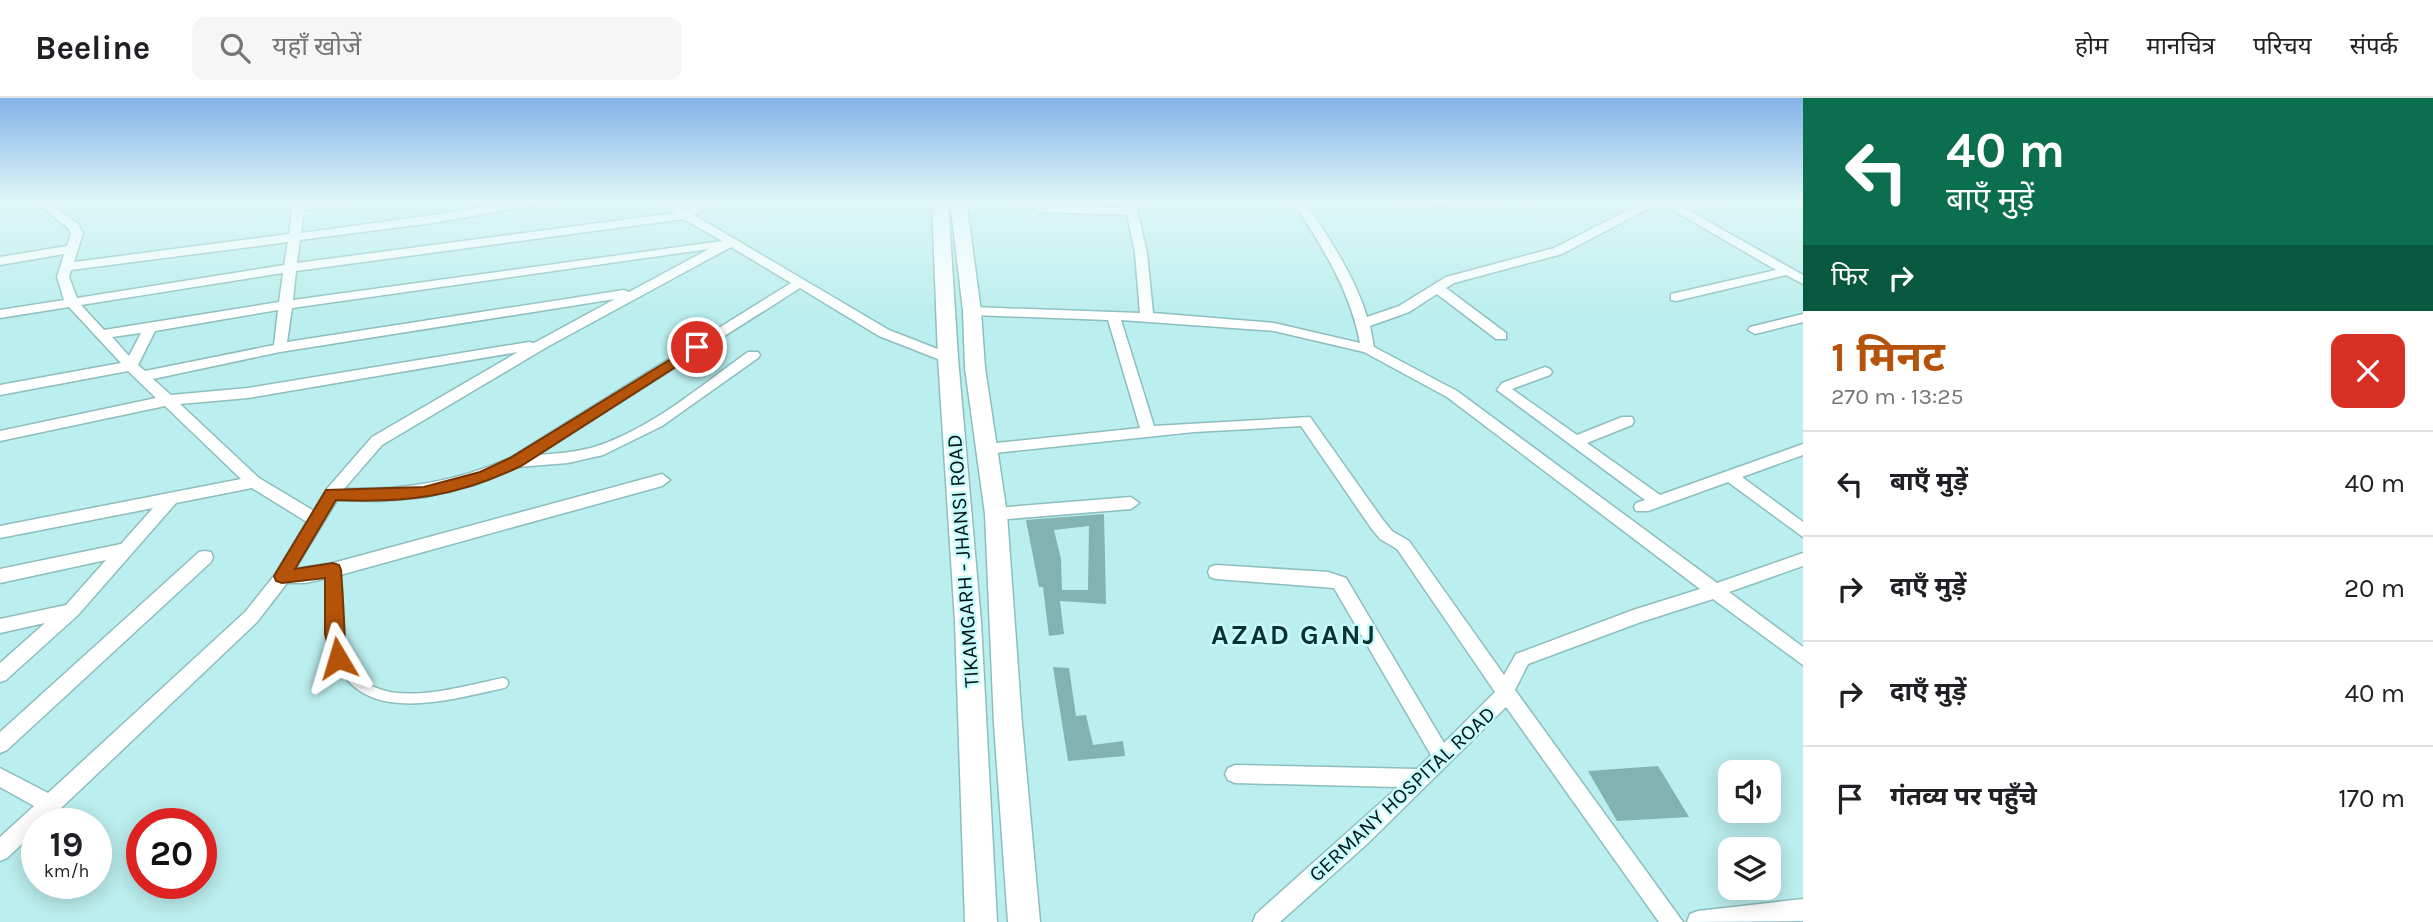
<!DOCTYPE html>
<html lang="hi">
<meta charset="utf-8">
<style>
body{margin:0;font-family:Karla,"Noto Sans Devanagari",sans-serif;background:#f6f6f6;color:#202124;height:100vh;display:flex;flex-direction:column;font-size:26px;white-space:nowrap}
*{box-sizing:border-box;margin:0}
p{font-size:23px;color:#757577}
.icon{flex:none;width:38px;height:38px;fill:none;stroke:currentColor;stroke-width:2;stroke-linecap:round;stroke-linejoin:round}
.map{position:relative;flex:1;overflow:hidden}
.details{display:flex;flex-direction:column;background:#fff;width:630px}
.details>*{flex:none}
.top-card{background:#0b6e4f;color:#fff;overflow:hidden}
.tools{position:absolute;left:1718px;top:662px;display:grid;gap:14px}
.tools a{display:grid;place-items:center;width:63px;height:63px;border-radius:14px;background:#fff;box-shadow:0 4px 18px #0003;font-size:35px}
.speed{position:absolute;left:21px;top:710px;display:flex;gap:14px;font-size:35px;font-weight:700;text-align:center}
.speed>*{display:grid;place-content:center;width:91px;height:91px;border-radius:50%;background:#fff;box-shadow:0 4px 18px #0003;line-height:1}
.speed small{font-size:18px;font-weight:400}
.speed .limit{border:10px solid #d22;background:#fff;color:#111}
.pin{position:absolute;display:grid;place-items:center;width:60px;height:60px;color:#fff;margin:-30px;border:4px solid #fff;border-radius:50%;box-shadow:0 2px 7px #0007}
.me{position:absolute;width:77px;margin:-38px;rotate:353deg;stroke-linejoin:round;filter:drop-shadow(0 0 5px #0008)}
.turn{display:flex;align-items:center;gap:24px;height:147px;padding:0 28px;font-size:32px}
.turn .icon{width:91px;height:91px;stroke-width:2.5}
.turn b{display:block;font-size:49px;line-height:60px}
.then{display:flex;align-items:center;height:66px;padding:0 28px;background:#0003;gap:14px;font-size:26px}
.round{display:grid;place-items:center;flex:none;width:74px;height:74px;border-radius:14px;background:#f6f6f6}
.summary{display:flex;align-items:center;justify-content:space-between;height:119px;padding:0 28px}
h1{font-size:42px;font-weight:700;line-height:52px;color:#b45309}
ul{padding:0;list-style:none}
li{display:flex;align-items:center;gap:21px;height:105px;padding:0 28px;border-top:2px solid #e0e0e0}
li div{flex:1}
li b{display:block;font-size:26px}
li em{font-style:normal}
header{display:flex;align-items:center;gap:42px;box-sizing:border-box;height:98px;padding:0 35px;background:#fff;border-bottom:2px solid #e0e0e0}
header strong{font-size:33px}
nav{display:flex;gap:38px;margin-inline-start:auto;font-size:24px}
.search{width:490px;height:63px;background:#f6f6f6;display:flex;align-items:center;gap:18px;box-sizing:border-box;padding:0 24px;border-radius:14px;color:#757577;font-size:26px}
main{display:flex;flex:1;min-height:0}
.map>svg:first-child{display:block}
</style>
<header>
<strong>Beeline</strong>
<div class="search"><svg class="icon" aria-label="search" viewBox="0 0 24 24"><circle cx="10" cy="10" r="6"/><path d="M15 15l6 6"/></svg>यहाँ खोजें</div>
<nav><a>होम</a><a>मानचित्र</a><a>परिचय</a><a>संपर्क</a></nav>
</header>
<main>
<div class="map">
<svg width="1803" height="824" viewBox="0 0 1803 824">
<rect width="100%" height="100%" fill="#bee"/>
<g fill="#82b3b3" fill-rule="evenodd">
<path d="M1104,416L1106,506L1060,503L1064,536L1049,538L1043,489H1039L1026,422ZM1089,428L1088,492H1062L1061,461L1054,432Z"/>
<path d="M1053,569L1069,570L1076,618L1086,617L1093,647L1123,643L1125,658L1068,663Z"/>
<path d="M1658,668L1689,719L1617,723L1588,673Z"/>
</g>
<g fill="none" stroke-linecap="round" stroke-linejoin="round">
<defs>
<path id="lane-far1" d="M333,472V532"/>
<path id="lane" d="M333,530C343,628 436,600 503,585"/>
<g id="street">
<path d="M33,102H46L77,125L83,135L74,164L289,136L293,102H305L304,105L351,102L345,105L304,112L301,135L433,117L524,102H551L545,105L433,125L300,142L297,165L675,115L656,102H670L686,112L705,102H720L694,117L889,232L953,257L955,260L948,264L943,263L879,238L800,190L537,357C555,356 573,354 591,350C649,333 700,288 748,254H758L760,257L758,260L662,328L603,357L568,365L517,369L474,387L425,399L381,403L337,402L295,471L333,465L662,376L670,382L662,388L333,479L305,485H287L257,524L57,714L43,726H37V732L7,760L0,763V739L34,708L0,689V670L48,695L245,514L274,478L307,424L252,390L176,405L78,517L6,582L0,584V565L45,525L0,535V521L66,507L106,462L0,485V471L121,446L153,410L0,440V428L241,381L165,308L0,343V333L156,300L128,273L0,297V287L121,265L69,209L0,220V212L64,202L57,179L64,156L0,167V159L67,148L71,135L68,130ZM684,121L722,143L293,202L296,173ZM288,144L284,167L77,200L69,179L71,172ZM731,149L791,185L510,360C455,384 404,392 344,391L382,347L547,249ZM709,151L629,194L624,192L287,244L292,210ZM283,175L279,204L104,232L81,207ZM615,201L534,245L529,244L248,290L171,297L153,281L280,254ZM278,212L274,247L145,273L138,267L155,233ZM141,235L129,258L112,239ZM518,254L372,339L326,392L314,413L259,380L180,306L248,300Z"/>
<path d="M1123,102H1135L1147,155L1153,215L1274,225L1360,245C1350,191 1321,147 1292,102H1304C1328,139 1354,176 1367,219L1399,208L1446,179L1554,150L1648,102H1729L1723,105L1679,107L1803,177V186L1786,177L1676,203L1671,202V196L1776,172L1664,107H1655L1562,156L1454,185L1446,190L1506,235V241H1496L1437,196L1409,214L1370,228L1374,249L1457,293L1717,485L1803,455V468L1729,494L1803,549V567L1713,501L1641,524L1528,566L1515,592L1683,824H1659L1506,609L1367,746L1280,824H1253L1256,816L1398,689L1235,685L1228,682L1225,676L1228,670L1235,667L1417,671L1431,657L1334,490L1216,481L1210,479L1208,474L1210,469L1216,467L1328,474L1346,480L1444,645L1495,594L1397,451L1380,441L1371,430L1301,328L1194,334L986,356L981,355L979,351L986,346L1140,330L1108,222L972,217L966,213L972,209L1140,215L1135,155L1127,117L1040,114L1034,111L1040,108L1125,110ZM1121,222L1274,233L1364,254L1447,299L1700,491L1633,512L1516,556L1504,577L1409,443L1392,433L1383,422L1310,319L1154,328Z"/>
<path d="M1383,102L1494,105L1500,108L1494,111L1389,105Z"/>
<path d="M1803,216V224L1755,236L1748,232L1750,229Z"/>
<path d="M1545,269L1550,271L1552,274L1550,277L1512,291L1577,337L1622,319H1632L1634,323L1632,327L1587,345L1660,397L1803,346V357L1742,379L1803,424V439L1728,384L1648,413H1636L1634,409L1636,405L1645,402L1497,292L1502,285Z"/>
<path d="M1131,399L1139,405L1131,411L996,422L990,420L988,416L990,412L996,410Z"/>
<path d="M205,453L211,454L213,459L211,464L7,652L0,655V634L199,454Z"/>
<path d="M1803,801V823L1687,824L1690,816L1698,813Z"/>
</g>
<g id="secondary">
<path d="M932,102H948L958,260L981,524L997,824H965L955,524L938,260Z"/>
<path d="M950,102H966L981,213L985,270L1007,416L1022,626L1040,824H1008L994,626L985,416L965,270L963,213Z"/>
</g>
</defs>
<use href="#lane-far1" stroke="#8dbebe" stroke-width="11"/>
<use href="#lane" stroke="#8dbebe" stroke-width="13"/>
<use href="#street" stroke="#8dbebe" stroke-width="3"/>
<use href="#secondary" stroke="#8dbebe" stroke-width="3"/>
<use href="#lane-far1" stroke="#fff" stroke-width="8"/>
<use href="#lane" stroke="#fff" stroke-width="10"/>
<use href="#street" fill="#fff" fill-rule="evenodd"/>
<use href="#secondary" fill="#fff" fill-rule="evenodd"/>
</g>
<linearGradient id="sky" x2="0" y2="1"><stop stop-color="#82b3e8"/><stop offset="0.47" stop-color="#e0f7f7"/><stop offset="1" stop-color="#e0f7f7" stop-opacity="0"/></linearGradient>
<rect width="1803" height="218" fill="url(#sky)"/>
<path fill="#b45309" stroke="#753606" stroke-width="2" d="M697,245L702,246V252L521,368C456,399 406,405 336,402L295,471L333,465L339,467L341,472C342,485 347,560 344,565L338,567L332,565L325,536V480L282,485L276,483L274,478L326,392L424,389L480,374L510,360Z"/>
<g text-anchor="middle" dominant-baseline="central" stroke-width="5" stroke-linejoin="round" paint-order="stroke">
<g font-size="21" fill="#031516" stroke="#c8fcfc">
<text transform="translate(963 463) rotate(-94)">TIKAMGARH - JHANSI ROAD</text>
<text transform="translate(1402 696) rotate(-43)">GERMANY HOSPITAL ROAD</text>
</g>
<g font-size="28" font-weight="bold" letter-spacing="2" fill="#0b3132" stroke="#c8fcfc">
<text x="1294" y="536">AZAD GANJ</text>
</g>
</g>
</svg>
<div class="tools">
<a><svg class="icon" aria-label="sound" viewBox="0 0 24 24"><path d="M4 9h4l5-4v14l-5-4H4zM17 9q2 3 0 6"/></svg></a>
<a><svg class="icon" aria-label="layers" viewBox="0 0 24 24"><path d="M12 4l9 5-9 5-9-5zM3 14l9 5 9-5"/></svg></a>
</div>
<div class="speed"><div>19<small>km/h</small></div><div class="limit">20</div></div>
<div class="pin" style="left:697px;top:249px;background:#d93025"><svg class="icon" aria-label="arrive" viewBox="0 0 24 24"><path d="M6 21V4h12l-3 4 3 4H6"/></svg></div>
<svg class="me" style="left:338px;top:560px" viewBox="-20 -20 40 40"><path d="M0-17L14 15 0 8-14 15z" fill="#b45309" stroke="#fff" stroke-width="4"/></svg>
</div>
<section class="details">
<div class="top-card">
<div class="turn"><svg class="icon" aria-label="left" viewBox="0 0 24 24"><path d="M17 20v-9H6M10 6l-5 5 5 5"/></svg><div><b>40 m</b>बाएँ मुड़ें</div></div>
<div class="then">फिर<svg class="icon" aria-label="right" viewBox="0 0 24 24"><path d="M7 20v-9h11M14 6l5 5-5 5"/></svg></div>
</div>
<div class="summary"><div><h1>1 मिनट</h1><p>270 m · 13:25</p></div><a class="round" style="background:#d93025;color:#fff"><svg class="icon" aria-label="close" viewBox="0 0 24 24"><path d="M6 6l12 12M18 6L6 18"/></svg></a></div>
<ul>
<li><svg class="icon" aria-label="left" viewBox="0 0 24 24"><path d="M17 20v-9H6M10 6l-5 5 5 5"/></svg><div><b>बाएँ मुड़ें</b></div><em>40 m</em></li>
<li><svg class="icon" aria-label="right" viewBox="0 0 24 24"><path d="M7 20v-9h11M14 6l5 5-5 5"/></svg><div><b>दाएँ मुड़ें</b></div><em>20 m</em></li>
<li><svg class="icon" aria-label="right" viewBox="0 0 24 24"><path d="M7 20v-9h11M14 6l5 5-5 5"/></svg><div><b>दाएँ मुड़ें</b></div><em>40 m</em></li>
<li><svg class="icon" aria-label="arrive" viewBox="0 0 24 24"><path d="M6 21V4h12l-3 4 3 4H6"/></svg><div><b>गंतव्य पर पहुँचे</b></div><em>170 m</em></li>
</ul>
</section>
</main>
